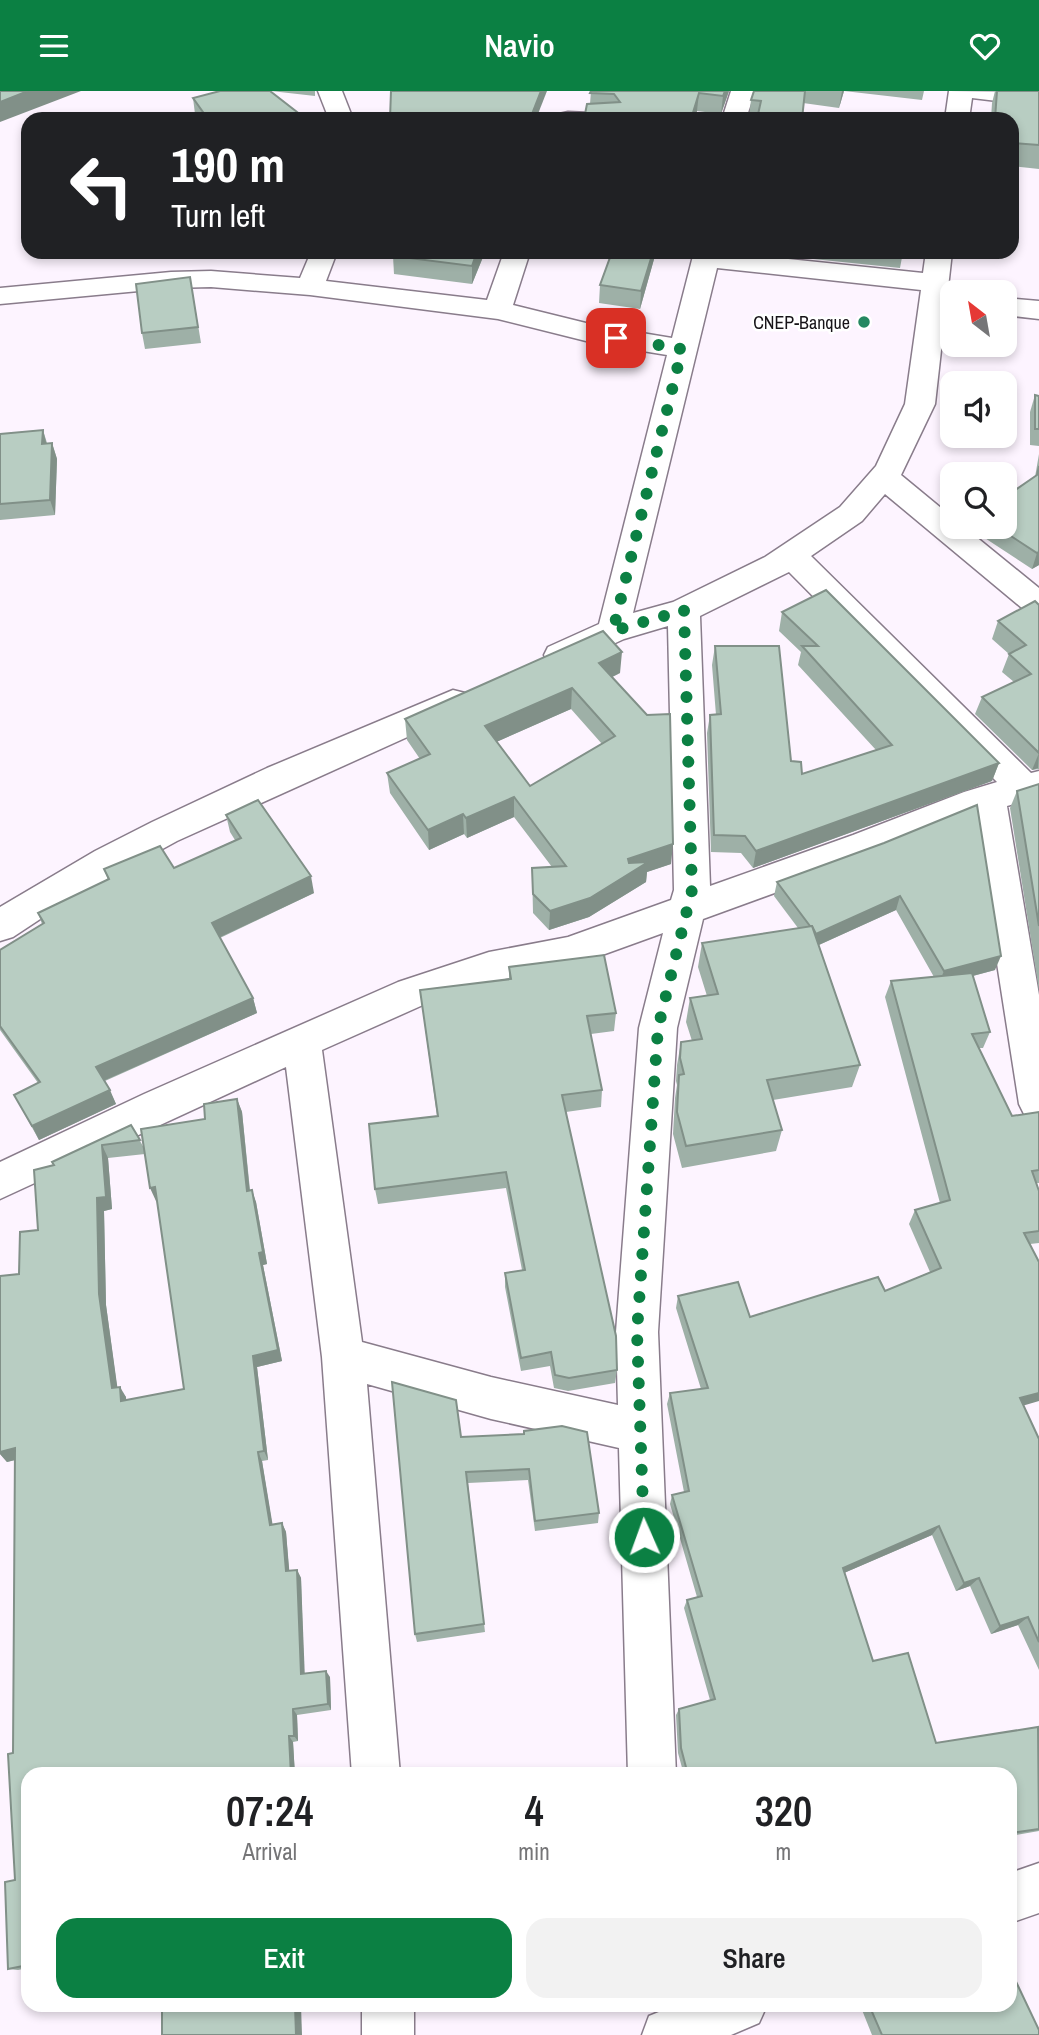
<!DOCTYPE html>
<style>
body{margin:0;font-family:"Archivo Narrow",sans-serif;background:#f2f2f2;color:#202124;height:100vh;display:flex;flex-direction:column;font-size:26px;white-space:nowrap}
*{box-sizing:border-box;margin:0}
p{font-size:23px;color:#757577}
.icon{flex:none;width:38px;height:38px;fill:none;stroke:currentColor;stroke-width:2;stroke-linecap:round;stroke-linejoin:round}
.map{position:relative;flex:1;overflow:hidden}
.sheet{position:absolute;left:21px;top:1676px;width:996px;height:245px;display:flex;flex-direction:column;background:#fff;border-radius:21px;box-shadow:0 4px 10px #0003}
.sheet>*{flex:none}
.top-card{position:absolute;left:21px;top:21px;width:998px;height:147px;border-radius:21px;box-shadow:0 4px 10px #0003;background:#202124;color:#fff;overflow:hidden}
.needle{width:46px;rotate:329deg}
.tools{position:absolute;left:940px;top:189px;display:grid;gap:14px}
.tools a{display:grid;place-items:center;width:77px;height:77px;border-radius:14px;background:#fff;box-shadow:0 4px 10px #0003;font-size:35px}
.pin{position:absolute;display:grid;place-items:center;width:60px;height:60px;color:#fff;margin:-30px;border-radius:14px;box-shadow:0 4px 10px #0006}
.me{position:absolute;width:77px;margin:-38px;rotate:358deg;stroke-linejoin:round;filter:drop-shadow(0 0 5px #0008)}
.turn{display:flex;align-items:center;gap:24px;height:147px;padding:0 35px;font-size:32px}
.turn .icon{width:91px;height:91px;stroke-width:2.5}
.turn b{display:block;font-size:49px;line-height:60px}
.eta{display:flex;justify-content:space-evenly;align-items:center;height:119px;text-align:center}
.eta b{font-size:42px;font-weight:600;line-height:49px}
.button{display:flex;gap:14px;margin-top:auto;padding:14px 35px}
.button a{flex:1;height:80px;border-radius:21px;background:#0b8043;color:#fff;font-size:28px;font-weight:600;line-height:80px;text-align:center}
.button a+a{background:#f2f2f2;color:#202124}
header{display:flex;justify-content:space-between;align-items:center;height:91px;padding:0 35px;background:#0b8043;color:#fff;font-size:32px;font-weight:600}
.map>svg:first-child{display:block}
</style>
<header><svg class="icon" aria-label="menu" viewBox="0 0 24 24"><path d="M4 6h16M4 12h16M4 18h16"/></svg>Navio<svg class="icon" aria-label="heart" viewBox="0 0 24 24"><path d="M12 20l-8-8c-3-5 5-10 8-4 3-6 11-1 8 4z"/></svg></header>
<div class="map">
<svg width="1039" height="1944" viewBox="0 0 1039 1944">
<rect width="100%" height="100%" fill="#fdf4ff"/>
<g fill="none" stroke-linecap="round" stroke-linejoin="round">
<defs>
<g id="minor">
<path d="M318,0H342L353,28H329Z"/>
<path d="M731,0H755L746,28H722Z"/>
<path d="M949,0L1039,1V15L972,7L969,28H945Z"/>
<path d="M568,21L613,23L616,28H556L559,23Z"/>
<path d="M311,161H337L326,190L487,209L504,161H530L513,214L594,234L672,247L694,161H720L923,182L926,161H952L935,313L901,384L952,426V436H964L1039,497V525L1028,522L885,403L862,430L811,465L1031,682L1039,680V706L1007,715L1039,904V1030L1025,1025L1019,1013L974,725L879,764L703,828L677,937L658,1241L676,1684H628L619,1357L491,1328L367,1293L400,1684H352L322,1266L286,976L0,1108V1071L144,1003L398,891L489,861L568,846L671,809L674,799L668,535L624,548L572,572L560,576L548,572L544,564L548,556L599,533L667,264L594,252L498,228L310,204L211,196L171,197L0,213V197L171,181L211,180L300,187ZM717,177L921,199L905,313L876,375L840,416L765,466L673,511L633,522ZM789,481L997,691L964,701L853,744L710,795L700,525ZM663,842L639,937L616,1241L618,1314L491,1286L362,1251L322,959L423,914L489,891L569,876Z"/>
<path d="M1004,207L1039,210V228L1004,224Z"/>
<path d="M453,599L465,602L470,611L465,620L177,750L66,811L13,846L0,850V816L95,760L152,731L267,677Z"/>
<path d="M1039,1772V1822L1010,1832V1782Z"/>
<rect x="362" y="1914" width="52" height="30"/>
<path d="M676,1914H767L759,1932L731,1944H642L649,1925Z"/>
</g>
</defs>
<use href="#minor" stroke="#897c8b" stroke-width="3"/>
<use href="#minor" fill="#fff" fill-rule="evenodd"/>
</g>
<g fill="#9eb0a7" fill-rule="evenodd">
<path d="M271,0H315V5Z"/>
<path d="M591,0H729L721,23L697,20L695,28H584L590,13Z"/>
<path d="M754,0H924L922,9L844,0L839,17L803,12L757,27L749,26L751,9Z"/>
<path d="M995,0H1039V78L1012,75V28H991L992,12Z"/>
<path d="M193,7L306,28H199L195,23Z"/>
<path d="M485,161L472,193L394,183L393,165Z"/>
<path d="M562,161H656L640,218L599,212L600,194L610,166Z"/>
<path d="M746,161H903L900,177Z"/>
<path d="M193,203L201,252L145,258L142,242Z"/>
<path d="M1035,304L1039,305V355L1030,354V321Z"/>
<path d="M43,339L47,352H52L57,368L55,424L0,429V343Z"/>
<path d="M1039,363V474L1032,478L968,436H1004L1008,404L1035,386Z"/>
<path d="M1039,514V678L1032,679L975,623L982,606L1014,591L1002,581L1009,563L992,548L998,530Z"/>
<path d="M782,521L999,672L992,690L753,777L741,762L711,761L707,642L710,624H716L712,574L715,555L791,670L802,683L876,659L798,574L801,561L779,540Z"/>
<path d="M620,582L612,586L671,773L647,781L646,791L589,826L549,839L533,822L532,777L552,776L514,726L467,747L464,743L429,759L390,702L387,682L420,668L407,649L405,628ZM571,618L602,653L530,695L496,651Z"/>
<path d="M1039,693V899L1010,717L1017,700Z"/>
<path d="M226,724L314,802L220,847L253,907L257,922L105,990L116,1013L39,1049L14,1004L38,992L0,939V859L42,833L38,822L108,789L104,778L174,777L235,749L230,741Z"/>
<path d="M884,752L995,879L973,885L990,941L983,957H979L1012,1025L1039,1021V1092H1036L1039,1100V1152L1030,1153L1024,1315L1039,1348V1579L1018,1534L991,1543L970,1495L956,1500L932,1444L844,1482L873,1570L936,1652L1039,1638V1740L1010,1745V1684H684L678,1662L676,1624L679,1618L710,1609L684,1517L687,1509L697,1506L670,1413L672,1404L684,1401L667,1313L670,1302L701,1298L676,1217L678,1205L750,1226L885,1200L930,1181L909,1133L915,1119L940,1112L885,906L891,890L934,886L896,819L819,854L860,974L852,996L773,1009L782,1039L776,1060L682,1077L673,1043L675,1007L677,994L676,990L677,974L681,951L692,950L686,931L690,907L707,905L698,876L702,852L798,837L774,805L777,791Z"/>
<path d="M509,876L616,922L614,940L591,943L602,999L601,1016L566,1021L617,1279L615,1292L568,1300L554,1297L550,1275L521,1280L505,1196V1182L522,1179L506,1097L378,1113L375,1098L437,1025L420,899L509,888Z"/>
<path d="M237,1008L242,1021L250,1099L256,1111L267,1173L263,1174L282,1270L257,1276L268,1369L262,1370L272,1433L282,1432L286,1441L289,1480L297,1479L301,1487L304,1582L330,1586L331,1619L297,1624L298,1650L293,1651L295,1684H28V1877L18,1879L8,1878L15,1789L13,1662L15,1369L7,1371L0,1363V1361L19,1183L38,1139L54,1074L131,1034L144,1057L205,1028ZM145,1063L157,1109L184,1298L126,1309V1306L117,1296L106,1214L104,1120L112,1118L108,1067Z"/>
<path d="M524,1343L599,1422L598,1432L535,1440L528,1389L468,1392L485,1541L417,1551L415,1543L461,1346Z"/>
<path d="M860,1914H1010L1039,1944H872Z"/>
</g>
<g fill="#819088">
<path d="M28,0H81L0,31V11Z"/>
<path d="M541,0H547L536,28H530Z"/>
<path d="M725,0H729L721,23L723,5Z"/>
<path d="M842,0H844L839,17Z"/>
<path d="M699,2L697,20L695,28H691Z"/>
<path d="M477,161H485L472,193V175Z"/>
<path d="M653,161H656L640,218L641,200Z"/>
<path d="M43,339L47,355L42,353Z"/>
<path d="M52,352L57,368L55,424L50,409Z"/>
<path d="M1039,461V474L1032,478L1037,462Z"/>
<path d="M622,561L620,582L598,593L599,572Z"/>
<path d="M572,597L571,618L485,656V635Z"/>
<path d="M1039,662L1038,677L1032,679Z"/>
<path d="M999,672L992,690L753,777L756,760Z"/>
<path d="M514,706V726L467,747L466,727Z"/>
<path d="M463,723L464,743L429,759L428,739Z"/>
<path d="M673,753L671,773L647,781L646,791L589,826L549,839L550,820L628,768Z"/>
<path d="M311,785L314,802L216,848L212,832Z"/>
<path d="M900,805L896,819L812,857L816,843Z"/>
<path d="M1001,865L995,879L938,894L944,880Z"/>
<path d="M253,907L257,922L103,990L96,976Z"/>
<path d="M110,999L116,1013L39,1049L32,1035Z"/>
<path d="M237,1008L242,1021L251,1113L247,1100Z"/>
<path d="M102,1054L108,1067L112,1118L104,1120L106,1214L119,1308L112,1297L99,1203L97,1107Z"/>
<path d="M155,1096L160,1109L156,1110L150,1097Z"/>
<path d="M252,1099L256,1111L267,1173L263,1174L282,1270L257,1276L268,1369L264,1360L253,1265L259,1162Z"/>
<path d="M120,1296L126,1306L127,1321L121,1310Z"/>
<path d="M1039,1302V1310L1012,1318L1020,1307Z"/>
<path d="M15,1357L23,1367L7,1371L0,1363V1361Z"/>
<path d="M258,1361L262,1370L274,1442L270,1434Z"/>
<path d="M282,1432L286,1441L290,1488L286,1480Z"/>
<path d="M939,1435L932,1444L837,1485L843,1477Z"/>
<path d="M297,1479L301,1487L305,1589L301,1583Z"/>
<path d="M979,1487L970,1495L956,1500L964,1492Z"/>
<path d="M1028,1526L1018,1534L991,1543L1000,1535Z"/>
<path d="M326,1580L330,1586L331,1619L328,1613Z"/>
<path d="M293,1618L297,1624L298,1650L294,1645Z"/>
<path d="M289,1645L293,1651L295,1684H291Z"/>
<path d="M295,1914H301L302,1944H296Z"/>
</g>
<g fill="#b8cdc2" stroke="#819088" stroke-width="2" fill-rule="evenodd">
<path d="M0,0H28L0,11Z"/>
<path d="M220,0H270L306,28H208L193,7Z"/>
<path d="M391,0H541L530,28H390Z"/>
<path d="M591,0H725L723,5L699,2L691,28H584L587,13L620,11L614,3L590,2Z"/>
<path d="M754,0H805L802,28H757L761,10L751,9Z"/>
<path d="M997,0H1039V54L1012,52V28H995Z"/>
<path d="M394,161H477L472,175L393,165Z"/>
<path d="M612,161H653L641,200L600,194Z"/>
<path d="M190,186L198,236L142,242L136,193Z"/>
<path d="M1035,304L1039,305V338H1035Z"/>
<path d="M43,339L42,353L52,352L50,409L0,413V343Z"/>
<path d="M1039,375V461L1037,462L997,436H1004V401L1008,404L1037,384Z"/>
<path d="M826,499L999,672L756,760L745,745L714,744L710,624L721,623L715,555H779L791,670L801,671L802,683L892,654L802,555H818L782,521Z"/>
<path d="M1035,510L1039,514V662L982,606L1031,583L1009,563L1026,554L998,530Z"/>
<path d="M603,540L622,561L599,572L647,624L670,623L673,753L628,768L629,772L648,771L590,807L550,820L533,803L532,777L566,775L514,706L466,727L463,723L428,739L387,682L430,663L405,628ZM572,597L615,645L530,695L485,635Z"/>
<path d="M1039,693V835L1017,700Z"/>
<path d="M258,709L311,785L212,832L253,907L96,976L110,999L32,1035L14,1004L40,991L0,935V859L44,832L38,822L109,788L104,778L160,755L174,777L241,747L226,724Z"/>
<path d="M977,714L1001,865L944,880L900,805L816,843L812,835H810L777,791L884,752Z"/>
<path d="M812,835L860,974L767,989L782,1039L686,1055L677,1021L679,984L684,983L680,967L681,951L702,948L690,907L718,903L702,852Z"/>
<path d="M604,864L616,922L587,925L602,999L562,1004L616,1245L617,1279L569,1287L555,1284L551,1261L521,1267L505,1182L525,1179L506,1081L375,1098L369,1033L438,1025L420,899L511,888L509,876Z"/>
<path d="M972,882L990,941L972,943L1012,1025L1039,1021V1079L1032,1080L1039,1100V1140L1024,1142L1039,1171V1302L1020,1307L1039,1348V1551L1028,1526L1000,1535L979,1487L964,1492L939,1435L843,1477L873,1570L908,1562L936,1652L1038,1636L1039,1738L1010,1742V1684H688L681,1657L679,1618L715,1608L687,1509L702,1505L672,1404L689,1400L670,1302L708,1297L678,1205L738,1191L750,1226L878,1186L885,1200L941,1177L915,1119L950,1109L891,890Z"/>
<path d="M237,1008L247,1100L252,1099L263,1161L259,1162L278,1259L253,1265L264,1360L258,1361L270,1434L282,1432L286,1480L297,1479L301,1583L326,1580L328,1613L293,1618L294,1645H289L291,1684H28V1874L8,1878L5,1791L15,1789L8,1663L13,1662L15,1357L0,1361V1185L19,1183L20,1141L38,1139L34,1079L54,1074L52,1071L131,1034L140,1049L102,1054L106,1106L97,1107L99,1203L112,1297L120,1296L121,1310L184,1298L155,1096L150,1097L141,1038L205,1028L204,1013Z"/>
<path d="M392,1291L456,1309L461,1346L524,1343V1340L562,1335L587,1341L599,1422L535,1430L529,1378L466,1381L484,1533L415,1543Z"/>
<path d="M1010,1878L1039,1939V1944H882L869,1914H1010Z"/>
<path d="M162,1914H295L296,1944H162Z"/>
</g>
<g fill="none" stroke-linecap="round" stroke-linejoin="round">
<path stroke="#0b8043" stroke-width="12" stroke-dasharray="0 21.6" d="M616,247L682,258L613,540L684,519L692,799L658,937L637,1241L644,1446"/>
</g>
<circle fill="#258861" stroke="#fff" stroke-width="2.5" cx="864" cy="231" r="7"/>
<g text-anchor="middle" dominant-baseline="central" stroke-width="5" stroke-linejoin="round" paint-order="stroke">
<g font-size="18" fill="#171318" stroke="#fff" text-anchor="end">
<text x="850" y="231">CNEP-Banque</text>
</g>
</g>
</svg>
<div class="tools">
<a><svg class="needle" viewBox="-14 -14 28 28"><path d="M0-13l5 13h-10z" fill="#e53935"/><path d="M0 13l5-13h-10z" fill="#757577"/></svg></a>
<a><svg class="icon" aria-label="sound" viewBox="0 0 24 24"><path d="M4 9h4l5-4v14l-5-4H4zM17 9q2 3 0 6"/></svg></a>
<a><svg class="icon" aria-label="search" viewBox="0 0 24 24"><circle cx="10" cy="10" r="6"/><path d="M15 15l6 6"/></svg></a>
</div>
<div class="pin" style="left:616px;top:247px;background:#d93025"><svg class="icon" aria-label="arrive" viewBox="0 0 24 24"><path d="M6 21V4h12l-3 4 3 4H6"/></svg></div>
<svg class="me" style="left:644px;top:1446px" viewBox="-20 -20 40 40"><circle r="17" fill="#0b8043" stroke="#fff" stroke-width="3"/><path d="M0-11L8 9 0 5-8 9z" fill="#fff"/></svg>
<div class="top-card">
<div class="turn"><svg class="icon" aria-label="left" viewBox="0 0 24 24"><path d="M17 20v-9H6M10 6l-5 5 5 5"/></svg><div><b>190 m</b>Turn left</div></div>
</div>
<section class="sheet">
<div class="eta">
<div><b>07:24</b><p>Arrival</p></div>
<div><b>4</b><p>min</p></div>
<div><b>320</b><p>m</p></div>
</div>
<div class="button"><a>Exit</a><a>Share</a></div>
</section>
</div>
